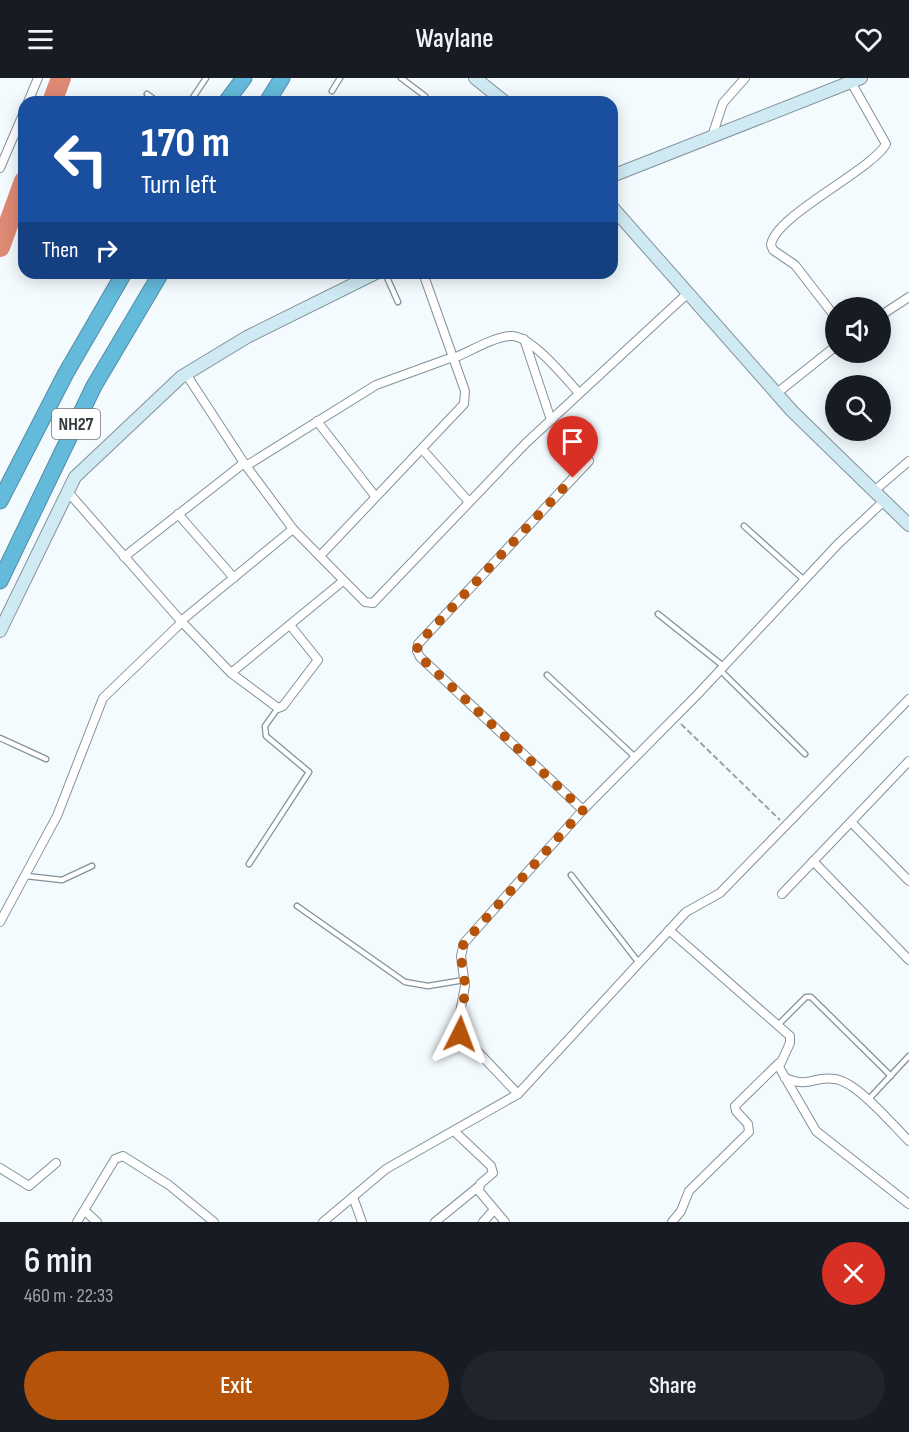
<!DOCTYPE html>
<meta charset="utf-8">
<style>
body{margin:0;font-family:"Sofia Sans Condensed",sans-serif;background:#20242c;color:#f1f3f6;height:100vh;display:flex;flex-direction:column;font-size:22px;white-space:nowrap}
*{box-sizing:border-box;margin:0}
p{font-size:20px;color:#9ea1a6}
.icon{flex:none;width:33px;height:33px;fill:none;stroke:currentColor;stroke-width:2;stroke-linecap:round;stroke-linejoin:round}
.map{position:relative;height:1144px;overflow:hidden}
.sheet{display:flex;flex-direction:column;background:#171b24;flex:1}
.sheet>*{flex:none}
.top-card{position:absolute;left:18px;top:18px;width:600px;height:183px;border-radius:18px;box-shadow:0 3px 15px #0003;background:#1a4fa0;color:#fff;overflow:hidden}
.tools{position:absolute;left:825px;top:219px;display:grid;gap:12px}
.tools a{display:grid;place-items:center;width:66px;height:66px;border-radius:50%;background:#171b24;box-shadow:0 3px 15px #0003;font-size:30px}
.pin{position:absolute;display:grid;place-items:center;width:51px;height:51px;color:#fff;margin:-62px -26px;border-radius:50% 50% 50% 0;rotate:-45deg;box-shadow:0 0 6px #0007}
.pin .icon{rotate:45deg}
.me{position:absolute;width:66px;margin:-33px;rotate:3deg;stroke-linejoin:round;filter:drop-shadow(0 0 4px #0008)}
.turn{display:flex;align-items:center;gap:21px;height:126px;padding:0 24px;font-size:27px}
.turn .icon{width:78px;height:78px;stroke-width:2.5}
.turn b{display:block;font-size:42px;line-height:51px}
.then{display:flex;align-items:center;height:57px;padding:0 24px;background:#0003;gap:12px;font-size:22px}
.round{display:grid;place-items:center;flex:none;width:63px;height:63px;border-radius:32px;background:#20242c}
.head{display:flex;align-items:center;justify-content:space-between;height:102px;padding:0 24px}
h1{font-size:36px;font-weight:600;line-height:45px}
.button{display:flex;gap:12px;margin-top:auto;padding:12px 24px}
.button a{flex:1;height:69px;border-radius:36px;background:#b45309;color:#fff;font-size:24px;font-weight:600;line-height:69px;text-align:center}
.button a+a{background:#20242c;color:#f1f3f6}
header{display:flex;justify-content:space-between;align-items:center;height:78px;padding:0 24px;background:#171b24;font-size:27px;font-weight:600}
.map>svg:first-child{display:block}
</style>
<header><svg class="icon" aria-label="menu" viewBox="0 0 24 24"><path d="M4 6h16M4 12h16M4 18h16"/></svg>Waylane<svg class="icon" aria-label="heart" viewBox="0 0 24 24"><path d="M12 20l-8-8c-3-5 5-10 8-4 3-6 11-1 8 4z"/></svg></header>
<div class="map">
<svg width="909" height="1144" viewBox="0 0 909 1144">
<rect width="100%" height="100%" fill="#f4fbfe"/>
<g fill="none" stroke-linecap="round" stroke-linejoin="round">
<g stroke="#de8974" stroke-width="20">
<path d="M52,24L61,0"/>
<path d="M0,169L24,103"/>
</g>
<defs>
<g id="lane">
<path d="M401,0L425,18"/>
<path d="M332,13L340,0"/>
<path d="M147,16L158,24"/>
<path d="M190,24L206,0"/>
<path d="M385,195L398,224"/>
<path d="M744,448L803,501"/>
<path d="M658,536L722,587"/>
<path d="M719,591L805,676"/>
<path d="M547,597L635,679"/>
<path d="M0,660L46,681"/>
<path d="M249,786L309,694L266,658L265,648L278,630"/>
<path d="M571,797L639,885"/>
<path d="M26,798L62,802L92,788"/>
<path d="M297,828L405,904L428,908L464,902"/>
<path d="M779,946L806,919H811L891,998"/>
<path d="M868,1022L909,978"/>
</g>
<g id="street">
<path d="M28,24L38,0"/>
<path d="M712,58L723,25L745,0"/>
<path d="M0,90L24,34"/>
<path d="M880,238L909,219"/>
<path d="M836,240L795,187L773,172L771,167C774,138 872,92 886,66L851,4"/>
<path d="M524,261L551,342"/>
<path d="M454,280C471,273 493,259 511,258C531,257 566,301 579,315"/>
<path d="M186,296L244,385L293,451L365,524L373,525L526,365L688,215"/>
<path d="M777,315L836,268"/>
<path d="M317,343L375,418"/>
<path d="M422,371L469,424"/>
<path d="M246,388L376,307L453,279"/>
<path d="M874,413L909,383"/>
<path d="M68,414L181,543L231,595L278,630L283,628L318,582L290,547"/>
<path d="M178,436L234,500"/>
<path d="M320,478L464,326L465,313L423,195"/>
<path d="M124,479L244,385"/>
<path d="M181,543L293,451"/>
<path d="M231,595L343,503"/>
<path d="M583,732L420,579L417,573L418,566L589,383"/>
<path d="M851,744L909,803"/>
<path d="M813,783L909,882"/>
<path d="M782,816L909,683"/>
<path d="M0,844L57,738L103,620L182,544"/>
<path d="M669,852L790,958V965L779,989L816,1053L909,1126"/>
<path d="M785,1000C813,1011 812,997 835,1001C857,1004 892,1046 909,1063"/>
<path d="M518,1016L461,956L459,940L465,908L461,878L464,865L583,732L697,617L838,466L884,423"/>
<path d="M454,1053L491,1088L493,1095L480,1106L479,1113L505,1144"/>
<path d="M0,1090L29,1108L56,1085"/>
<path d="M353,1119L362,1144"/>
<path d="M85,1133L97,1144"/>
<path d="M77,1144L115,1081L123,1078L169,1107L214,1144"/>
<path d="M323,1144L386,1091L518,1016L686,834L720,815L909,621"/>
<path d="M435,1144L478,1109"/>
<path d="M483,1144L494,1132"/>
<path d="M672,1144L681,1133L689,1113L749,1054L748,1046L736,1033L735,1028L779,985"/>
</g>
<g id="secondary">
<path d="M475,0L505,24"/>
<path d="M612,98L861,0"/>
<path d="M612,129L792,333L909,447"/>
<path d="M0,553L75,399L181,299L247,259L376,195"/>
</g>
<g id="highway">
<path d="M226,24L244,0"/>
<path d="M267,24L282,0"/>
<path d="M0,423L66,295L124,195"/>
<path d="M0,503L94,308L161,195"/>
</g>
</defs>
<use href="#lane" stroke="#829299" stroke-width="7"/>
<use href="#street" stroke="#829299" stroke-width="10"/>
<use href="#secondary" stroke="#829299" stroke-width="14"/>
<use href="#highway" stroke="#538da3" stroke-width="17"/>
<path stroke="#9ba1a4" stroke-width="2" stroke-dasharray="6 3" stroke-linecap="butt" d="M681,646L780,742"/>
<use href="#lane" stroke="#fff" stroke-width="4.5"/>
<use href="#street" stroke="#fff" stroke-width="8"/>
<use href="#secondary" stroke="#d0eaf4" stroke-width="12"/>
<use href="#highway" stroke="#64bada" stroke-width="15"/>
</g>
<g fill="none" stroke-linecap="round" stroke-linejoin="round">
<path stroke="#b45309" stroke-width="10" stroke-dasharray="0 18" d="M460,956C456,939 466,925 465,908C464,893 458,879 464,865L583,732L420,579L417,573L418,566L573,400"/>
</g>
<g text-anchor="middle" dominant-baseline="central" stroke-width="4.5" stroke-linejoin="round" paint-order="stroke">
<rect fill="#fff" stroke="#717577" stroke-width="1.5" x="52" y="331" width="48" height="30" rx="4.5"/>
<g font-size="18" font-weight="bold" fill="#343a3d">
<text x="76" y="346">NH27</text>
</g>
</g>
</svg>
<div class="tools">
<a><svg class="icon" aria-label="sound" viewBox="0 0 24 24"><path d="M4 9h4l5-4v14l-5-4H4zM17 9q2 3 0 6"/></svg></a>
<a><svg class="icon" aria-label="search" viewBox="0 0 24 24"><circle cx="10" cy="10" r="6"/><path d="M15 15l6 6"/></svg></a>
</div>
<div class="pin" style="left:573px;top:400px;background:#d93025"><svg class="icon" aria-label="arrive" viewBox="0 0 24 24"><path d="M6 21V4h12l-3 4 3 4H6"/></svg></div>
<svg class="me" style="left:460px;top:956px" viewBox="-20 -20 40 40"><path d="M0-17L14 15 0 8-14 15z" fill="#b45309" stroke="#fff" stroke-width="4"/></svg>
<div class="top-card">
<div class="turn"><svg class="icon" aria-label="left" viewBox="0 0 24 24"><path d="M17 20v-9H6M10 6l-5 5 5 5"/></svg><div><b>170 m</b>Turn left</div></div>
<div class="then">Then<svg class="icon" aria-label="right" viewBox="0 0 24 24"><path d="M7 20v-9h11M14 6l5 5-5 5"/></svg></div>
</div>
</div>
<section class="sheet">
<div class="head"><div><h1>6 min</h1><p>460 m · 22:33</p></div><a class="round" style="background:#d93025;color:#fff"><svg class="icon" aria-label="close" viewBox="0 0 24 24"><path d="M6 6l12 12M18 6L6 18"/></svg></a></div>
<div class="button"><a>Exit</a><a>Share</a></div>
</section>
